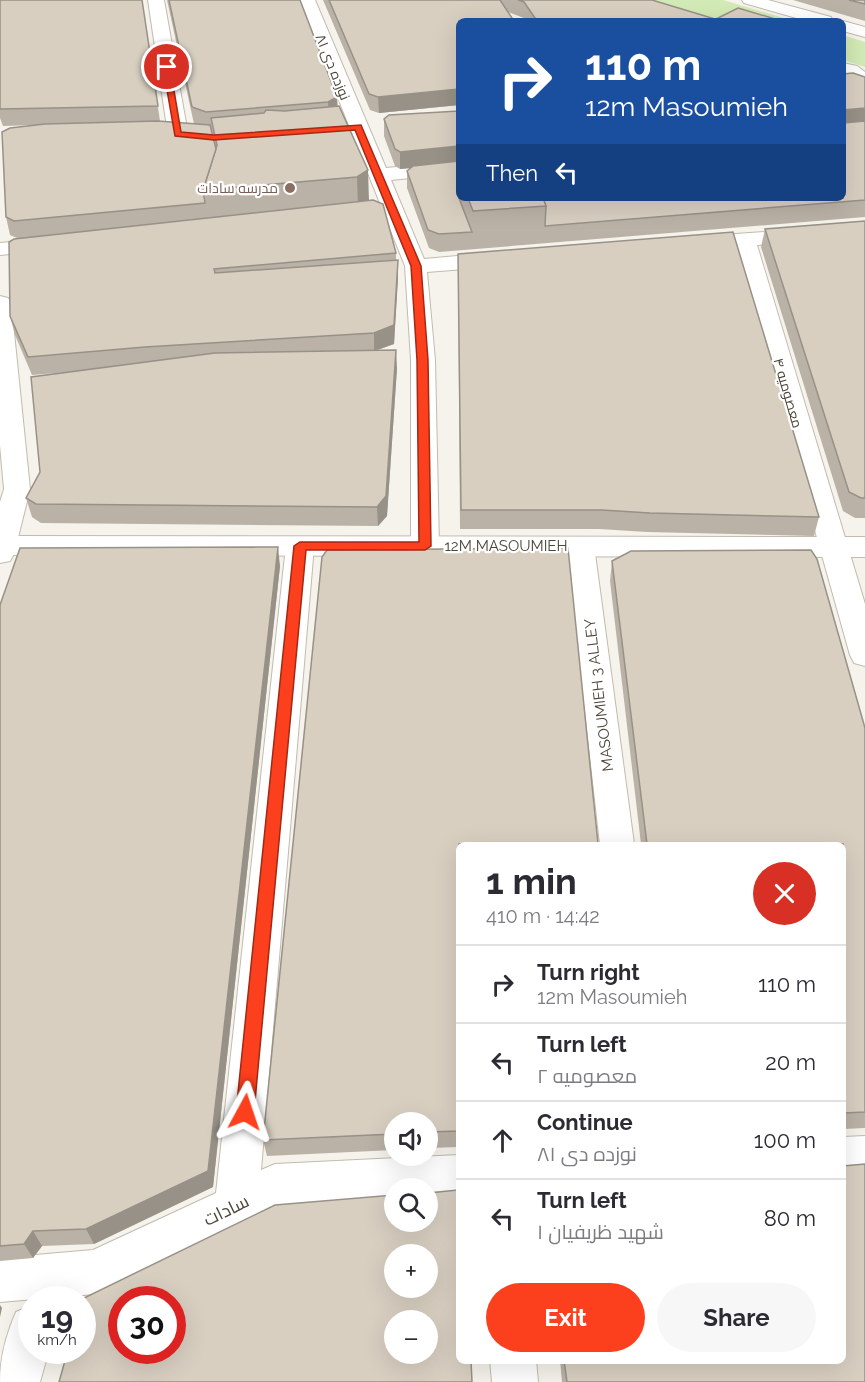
<!DOCTYPE html>
<meta charset="utf-8">
<style>
body{margin:0;font-family:Raleway,Cairo,sans-serif;background:#f7f7f7;color:#2b2b33;height:100vh;display:flex;flex-direction:column;font-size:22px;white-space:nowrap}
*{box-sizing:border-box;margin:0}
p{font-size:20px;color:#7c7c81}
.icon{flex:none;width:33px;height:33px;fill:none;stroke:currentColor;stroke-width:2;stroke-linecap:round;stroke-linejoin:round}
.map{position:relative;flex:1;overflow:hidden}
.sheet{position:absolute;left:456px;top:842px;width:390px;height:522px;display:flex;flex-direction:column;background:#fff;border-radius:9px;box-shadow:0 6px 24px #0002}
.sheet>*{flex:none}
.guide{position:absolute;left:456px;top:18px;width:390px;height:183px;border-radius:9px;box-shadow:0 6px 24px #0002;background:#1a4fa0;color:#fff;overflow:hidden}
.tools{position:absolute;left:384px;top:1112px;display:grid;gap:12px}
.tools a{display:grid;place-items:center;width:54px;height:54px;border-radius:50%;background:#fff;box-shadow:0 6px 24px #0002;font-size:30px}
.speed{position:absolute;left:18px;top:1286px;display:flex;gap:12px;font-size:30px;font-weight:700;text-align:center}
.speed>*{display:grid;place-content:center;width:78px;height:78px;border-radius:50%;background:#fff;box-shadow:0 6px 24px #0002;line-height:1}
.speed small{font-size:15px;font-weight:400}
.speed .limit{border:9px solid #d22;background:#fff;color:#111}
.pin{position:absolute;display:grid;place-items:center;width:51px;height:51px;color:#fff;margin:-26px;border:3px solid #fff;border-radius:50%;box-shadow:0 2px 6px #0007}
.me{position:absolute;width:66px;margin:-33px;rotate:5deg;stroke-linejoin:round;filter:drop-shadow(0 0 4px #0008)}
.turn{display:flex;align-items:center;gap:21px;height:126px;padding:0 30px;font-size:27px}
.turn .icon{width:78px;height:78px;stroke-width:2.5}
.turn b{display:block;font-size:42px;line-height:51px}
.then{display:flex;align-items:center;height:57px;padding:0 30px;background:#0003;gap:12px;font-size:22px}
.round{display:grid;place-items:center;flex:none;width:63px;height:63px;border-radius:32px;background:#f7f7f7}
.headline{display:flex;align-items:center;justify-content:space-between;height:102px;padding:0 30px}
h1{font-size:36px;font-weight:700;line-height:45px}
.primary-button{display:flex;gap:12px;margin-top:auto;padding:12px 30px}
.primary-button a{flex:1;height:69px;border-radius:36px;background:#fc3f1d;color:#fff;font-size:24px;font-weight:700;line-height:69px;text-align:center}
.primary-button a+a{background:#f7f7f7;color:#2b2b33}
ul{padding:0;list-style:none}
li{display:flex;align-items:center;gap:18px;height:78px;padding:0 30px;border-top:2px solid #e1e1e2}
li div{flex:1}
li b{display:block;font-size:22px}
li em{font-style:normal}
.map>svg:first-child{display:block}
</style>
<div class="map">
<svg width="865" height="1382" viewBox="0 0 865 1382">
<rect width="100%" height="100%" fill="#f6f3ec"/>
<g fill="#d2eab5">
<path d="M650,0H723L794,21H717Z"/>
<path d="M843,35L865,42V67L843,60Z"/>
</g>
<g fill="none" stroke-linecap="round" stroke-linejoin="round">
<defs>
<g id="minor">
<path d="M148,0H164L188,134L185,138H171L168,134Z"/>
<path d="M299,0H315L386,168L459,161V173L391,180L424,259L502,252L510,254L513,259L510,264L502,266L427,272L435,360L439,546L435,553L425,555L415,553L411,546V360L405,266Z"/>
<path d="M742,0H768L831,17L833,21H807L744,3Z"/>
<path d="M843,21L865,27V37L843,31Z"/>
<path d="M843,63L857,66L865,72V85L843,73Z"/>
<path d="M865,225V237L757,245L865,604V666L854,663L850,655L735,246L692,249L684,248L681,243L684,238L692,237Z"/>
<path d="M53,238L61,239L64,244L61,249L0,255V243Z"/>
<path d="M0,296L8,298L11,303L30,489L14,554L10,561L0,563V502L4,489L0,445Z"/>
<path d="M300,537L310,539L314,546L261,1170L275,1164L459,1155V1197L428,1198V1188H394V1200L279,1206L95,1294L0,1302V1258L93,1250L216,1193L286,546L290,539Z"/>
<path d="M580,537L590,539L594,546L634,844H600L566,546L570,539Z"/>
<path d="M865,1136V1176L843,1177V1137Z"/>
<path d="M32,1305V1350H49L40,1382H0C0,1357 6,1335 16,1312Z"/>
<path d="M490,1360H536L538,1382H492Z"/>
</g>
<path id="tertiary" d="M0,536L865,537V557L3,555L0,554Z"/>
</defs>
<use href="#minor" stroke="#c2bbae" stroke-width="2"/>
<use href="#tertiary" stroke="#c2bbae" stroke-width="2"/>
<use href="#minor" fill="#fff" fill-rule="evenodd"/>
<use href="#tertiary" fill="#fff" fill-rule="evenodd"/>
</g>
<g fill="#bab2a6">
<path d="M0,0H142L160,121L194,124L167,0H300L337,97V106L369,200L396,253V260H398V278L394,344L378,350L397,368L387,516L378,526L41,523L32,517L26,498L40,472L68,372L32,375L15,335L10,316L17,238L10,235L6,217L36,125L3,126L0,118Z"/>
<path d="M323,0H652L715,19L782,21H526L524,18L508,12L459,21V105L379,113L370,110Z"/>
<path d="M793,0H865V21Z"/>
<path d="M865,77V217L439,252L429,248L407,188V171L410,168L400,169L395,166L384,136V119L459,111V198H843Z"/>
<path d="M865,221V518H855L843,511L761,247L765,229Z"/>
<path d="M458,254L819,517L814,536L647,532L599,529H460Z"/>
<path d="M612,561L865,728V1128L843,1129V844H641L610,581Z"/>
<path d="M280,566L213,1187L94,1244L42,1246L33,1258L0,1261V605Z"/>
<path d="M459,844V1147L428,1148V1122H394V1150L267,1156L263,1140Z"/>
<path d="M560,1360H843L865,1382H562Z"/>
</g>
<g fill="#979187">
<path d="M459,89V105L379,113L378,97Z"/>
<path d="M337,97L338,113L329,119L328,102Z"/>
<path d="M865,108V124L843,126V110Z"/>
<path d="M459,146V164L400,169V152Z"/>
<path d="M368,170L369,201L358,207L357,177Z"/>
<path d="M398,260V278L394,344L374,351V333Z"/>
<path d="M396,350L397,368L387,516L378,526L377,507Z"/>
<path d="M278,547L280,566L213,1187L94,1244L86,1229Z"/>
<path d="M33,1231L42,1246L33,1258L24,1244Z"/>
<path d="M0,1305L2,1308L0,1317Z"/>
</g>
<g fill="#d8cfc1" stroke="#979187" stroke-width="1.5" fill-rule="evenodd">
<path d="M0,0H142L158,106L0,109Z"/>
<path d="M169,0H300L337,97L328,102L206,112L192,107Z"/>
<path d="M329,0H500L514,21H459V89L378,97L369,94Z"/>
<path d="M518,0H652L715,19L712,21H537L524,2Z"/>
<path d="M849,0H865V4Z"/>
<path d="M738,8L782,21H712Z"/>
<path d="M853,73L865,77V108L843,110V74Z"/>
<path d="M339,106L368,170L357,177L203,190L217,145L211,118L264,113L266,110L285,111Z"/>
<path d="M459,111V146L400,152L395,149L384,119L389,115Z"/>
<path d="M158,121L210,125L216,149L203,190L205,203L14,221L6,217L2,132L10,128L45,124Z"/>
<path d="M865,121V200L545,226L546,206L543,198H843V123Z"/>
<path d="M459,161L457,193L472,232L439,234L428,230L407,171L413,166Z"/>
<path d="M468,198H543L546,206L473,211Z"/>
<path d="M373,200L383,204L396,253L214,269L215,273L398,260L394,325L374,333L145,347L28,357L10,316L9,242L14,239Z"/>
<path d="M865,221V498H861L849,492L765,229Z"/>
<path d="M733,232L819,517L650,513L602,510H461L458,254Z"/>
<path d="M396,350L386,496L377,507L36,504L26,498L40,472L31,377L215,353Z"/>
<path d="M278,547L208,1171L86,1229L33,1231L24,1244L0,1246V605L20,548Z"/>
<path d="M568,548L598,844H459V1131L428,1132V1122H394V1134L263,1140L322,557L327,550Z"/>
<path d="M811,550L817,559L865,728V1112L843,1113V844H647L612,561L631,551Z"/>
<path d="M865,1164V1382H567L564,1360H843V1166Z"/>
<path d="M458,1190L459,1207V1360H471L472,1382H59L68,1350H82V1302L84,1298L275,1205L394,1195V1221H428V1193ZM394,1254H428V1287H394ZM122,1299H172V1350H122ZM394,1320H428V1353H394Z"/>
</g>
<path fill="#fc3f1d" stroke="#a42913" stroke-width="1.5" d="M167,65L170,67L181,132L214,135L361,125L421,266L428,360L431,546L425,550H306L254,1112L252,1118L245,1120L239,1118L236,1112L294,546L300,542H419L417,360L411,266L355,130L214,140L175,136L163,67Z"/>
<circle fill="#8d6e63" stroke="#fff" stroke-width="2" cx="290" cy="188" r="6"/>
<g text-anchor="middle" dominant-baseline="central" stroke-width="4.5" stroke-linejoin="round" paint-order="stroke">
<g font-size="14" fill="#4b4439" stroke="#fff">
<text transform="translate(333 67) rotate(68)">نوزده دی ۸۱</text>
<text transform="translate(788 393) rotate(74)">معصومیه ۴</text>
</g>
<g font-size="14" fill="#785e54" stroke="#fff" text-anchor="end">
<text x="278" y="188">مدرسه سادات</text>
</g>
<g font-size="15" fill="#4b4439" stroke="#fff">
<text x="506" y="546">12M MASOUMIEH</text>
<text transform="translate(599 695) rotate(-97)">MASOUMIEH 3 ALLEY</text>
</g>
<g font-size="18" fill="#4b4439" stroke="#fff">
<text transform="translate(226 1210) rotate(-26)">سادات</text>
</g>
</g>
</svg>
<div class="tools">
<a><svg class="icon" aria-label="sound" viewBox="0 0 24 24"><path d="M4 9h4l5-4v14l-5-4H4zM17 9q2 3 0 6"/></svg></a>
<a><svg class="icon" aria-label="search" viewBox="0 0 24 24"><circle cx="10" cy="10" r="6"/><path d="M15 15l6 6"/></svg></a>
<a>+</a>
<a>−</a>
</div>
<div class="speed"><div>19<small>km/h</small></div><div class="limit">30</div></div>
<div class="pin" style="left:167px;top:67px;background:#d93025"><svg class="icon" aria-label="arrive" viewBox="0 0 24 24"><path d="M6 21V4h12l-3 4 3 4H6"/></svg></div>
<svg class="me" style="left:245px;top:1112px" viewBox="-20 -20 40 40"><path d="M0-17L14 15 0 8-14 15z" fill="#fc3f1d" stroke="#fff" stroke-width="4"/></svg>
<div class="guide">
<div class="turn"><svg class="icon" aria-label="right" viewBox="0 0 24 24"><path d="M7 20v-9h11M14 6l5 5-5 5"/></svg><div><b>110 m</b>12m Masoumieh</div></div>
<div class="then">Then<svg class="icon" aria-label="left" viewBox="0 0 24 24"><path d="M17 20v-9H6M10 6l-5 5 5 5"/></svg></div>
</div>
<section class="sheet">
<div class="headline"><div><h1>1 min</h1><p>410 m · 14:42</p></div><a class="round" style="background:#d93025;color:#fff"><svg class="icon" aria-label="close" viewBox="0 0 24 24"><path d="M6 6l12 12M18 6L6 18"/></svg></a></div>
<ul>
<li><svg class="icon" aria-label="right" viewBox="0 0 24 24"><path d="M7 20v-9h11M14 6l5 5-5 5"/></svg><div><b>Turn right</b><p>12m Masoumieh</p></div><em>110 m</em></li>
<li><svg class="icon" aria-label="left" viewBox="0 0 24 24"><path d="M17 20v-9H6M10 6l-5 5 5 5"/></svg><div><b>Turn left</b><p>معصومیه ۲</p></div><em>20 m</em></li>
<li><svg class="icon" aria-label="ahead" viewBox="0 0 24 24"><path d="M12 20V5M6 11l6-6 6 6"/></svg><div><b>Continue</b><p>نوزده دی ۸۱</p></div><em>100 m</em></li>
<li><svg class="icon" aria-label="left" viewBox="0 0 24 24"><path d="M17 20v-9H6M10 6l-5 5 5 5"/></svg><div><b>Turn left</b><p>شهید ظریفیان ۱</p></div><em>80 m</em></li>
</ul>
<div class="primary-button"><a>Exit</a><a>Share</a></div>
</section>
</div>
